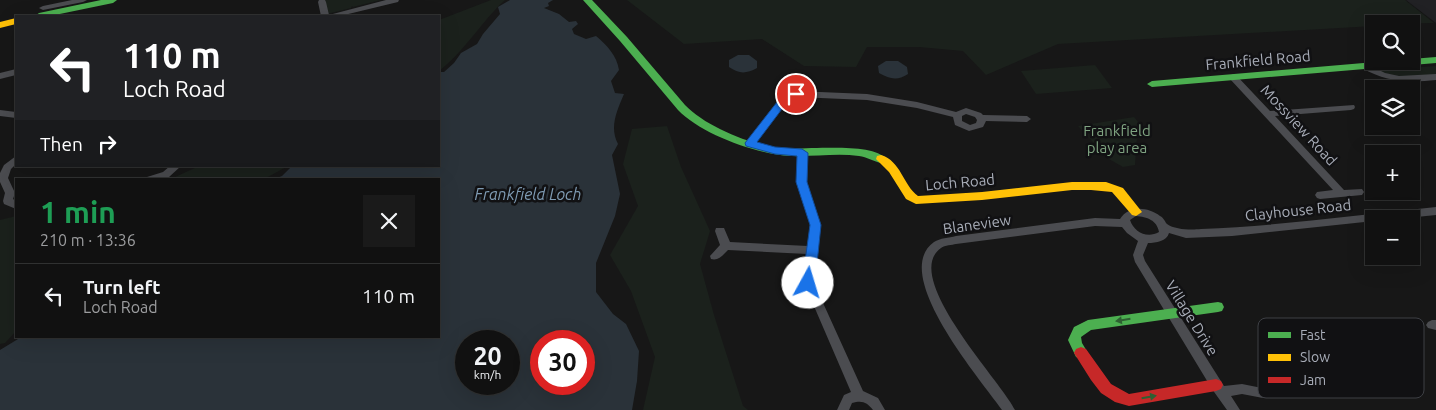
<!DOCTYPE html>
<meta charset="utf-8">
<style>
body{margin:0;font-family:Ubuntu,sans-serif;background:#1a1a1a;color:#f1f3f6;height:100vh;display:flex;flex-direction:column;font-size:19px;white-space:nowrap}
*{box-sizing:border-box;margin:0}
p{font-size:16px;color:#9c9d9f}
.icon{flex:none;width:28px;height:28px;fill:none;stroke:currentColor;stroke-width:2;stroke-linecap:round;stroke-linejoin:round}
.map{position:relative;flex:1;overflow:hidden}
.panel{position:absolute;left:15px;top:178px;width:425px;height:160px;display:flex;flex-direction:column;background:#111;border-radius:0px;box-shadow:0 5px 20px #0002,0 0 0 1px #303131}
.panel>*{flex:none}
.top-card{position:absolute;left:15px;top:15px;width:425px;height:152px;border-radius:0px;box-shadow:0 5px 20px #0002,0 0 0 1px #303131;background:#202124;color:#fff;overflow:hidden}
.tools{position:absolute;left:1365px;top:15px;display:grid;gap:10px}
.tools a{display:grid;place-items:center;width:55px;height:55px;border-radius:0px;background:#111;box-shadow:0 5px 20px #0002,0 0 0 1px #303131;font-size:25px}
.speed{position:absolute;left:455px;top:330px;display:flex;gap:10px;font-size:25px;font-weight:700;text-align:center}
.speed>*{display:grid;place-content:center;width:65px;height:65px;border-radius:50%;background:#111;box-shadow:0 5px 20px #0002,0 0 0 1px #303131;line-height:1}
.speed small{font-size:12px;font-weight:400}
.speed .limit{border:8px solid #d22;background:#fff;color:#111}
.pin{position:absolute;display:grid;place-items:center;width:42px;height:42px;color:#fff;margin:-21px;border:2px solid #fff;border-radius:50%;box-shadow:0 1px 5px #0007}
.me{position:absolute;width:55px;margin:-28px;rotate:6deg;stroke-linejoin:round;filter:drop-shadow(0 0 4px #0008)}
.turn{display:flex;align-items:center;gap:18px;height:105px;padding:0 25px;font-size:22px}
.turn .icon{width:65px;height:65px;stroke-width:2.5}
.turn b{display:block;font-size:35px;line-height:42px}
.then{display:flex;align-items:center;height:48px;padding:0 25px;background:#0003;gap:10px;font-size:19px}
.round{display:grid;place-items:center;flex:none;width:52px;height:52px;border-radius:0px;background:#1a1a1a}
.head{display:flex;align-items:center;justify-content:space-between;height:85px;padding:0 25px}
h1{font-size:30px;font-weight:700;line-height:38px;color:#1e9e55}
ul{padding:0;list-style:none}
li{display:flex;align-items:center;gap:15px;height:65px;padding:0 25px;border-top:1px solid #303131}
li div{flex:1}
li b{display:block;font-size:19px}
li em{font-style:normal}
.map>svg:first-child{display:block}
</style>
<div class="map">
<svg width="1436" height="410" viewBox="0 0 1436 410">
<rect width="100%" height="100%" fill="#171717"/>
<path fill="#212124" d="M1406,0H1436V23Z"/>
<g fill="#1b211c">
<path d="M325,0H381L353,7L352,6L351,8L327,14Z"/>
<path d="M491,0H505C480,23 466,50 439,71V20Z"/>
<path d="M627,0H1405L1434,23L1374,24V26L1058,44L986,75L963,51L919,47H867L856,67L804,66L762,39L684,44Z"/>
<path d="M1095,65L1112,88L1036,94L1021,71Z"/>
<path d="M1436,66V76L1402,78L1382,73L1380,70Z"/>
<path d="M1134,117L1138,122L1135,165L1123,167L1109,159L1078,126Z"/>
<path d="M667,126L681,167L710,231L700,264L714,315L743,406L748,410H643L655,357L631,291L610,255L638,206L623,164L632,129Z"/>
<path d="M199,166H288L264,179H171Z"/>
<path d="M16,216V331L5,343L0,344V220Z"/>
</g>
<g fill="#2a3239" fill-rule="evenodd">
<path d="M510,0H553L548,3L549,6L544,8L559,14L569,22L576,21L578,24L572,29L574,34L586,39L596,36C607,45 617,56 619,70L611,81L615,93L624,94C617,111 609,127 618,144L612,155L620,194L615,216L596,263V292L613,314L626,324L639,351L637,381L632,410H0V350L23,336H439V179H274L282,176L292,166H439V72H444L454,63L461,53L477,44L483,34L500,14L498,7ZM466,341H509V384H466ZM541,341H584V384H541Z"/>
<path d="M738,55H749L757,61V68C746,74 739,74 729,67V60Z"/>
<path d="M886,61H898L907,67L908,74C897,81 890,79 879,73L878,66Z"/>
</g>
<g fill="none" stroke-linecap="round" stroke-linejoin="round">
<g fill="#4b4c50" fill-rule="evenodd">
<path d="M72,0H87L83,2L43,10L39,8L43,6Z"/>
<path d="M319,0H325L326,2L329,15L386,0H399L398,2L340,16H321L318,2Z"/>
<path d="M1365,63L1385,73L1399,76L1436,74V80C1409,83 1386,82 1362,68V64Z"/>
<path d="M16,69V75L0,79V73Z"/>
<path d="M1233,74L1236,75L1270,111L1354,105L1355,107L1354,109L1351,110L1275,116L1344,190L1362,189L1364,192L1362,195L1320,199L1317,198L1315,195L1317,192L1333,190L1230,79L1229,77Z"/>
<path d="M796,91L867,94L917,102L956,112L966,108L981,113L983,115L1027,116L1031,119L1027,122L986,121L983,127L969,131L955,125L953,117L917,108L867,100L797,97L787,101L753,145H747L745,143L747,141L781,97ZM966,114L975,117L977,120L976,123L970,125L962,121V116Z"/>
<path d="M0,110L16,112V118L0,116Z"/>
<path d="M803,150L808,153L807,182L820,225L814,283L863,391L878,398L885,410H873C867,402 862,400 852,403L849,410H837L844,395L851,392L804,283L807,254L728,250C723,255 719,261 711,259L710,256L720,245L715,231L716,228H724L730,242L808,246L810,225L797,182L798,153Z"/>
<path d="M16,156V164L11,169L8,178L15,193L13,199L16,201V209L4,204L3,201L5,193L0,182V173L4,165Z"/>
<path d="M170,166H181L169,177L145,179L147,177L163,172Z"/>
<path d="M1436,207V215L1397,219H1374V221L1232,236L1186,238L1169,233C1167,241 1156,243 1148,243L1143,255L1145,261L1224,386L1242,384L1267,389L1269,393L1267,397L1263,398L1242,394L1231,396L1240,410H1227L1212,389L1135,262L1133,255L1138,241L1127,233L1122,227L1095,226L956,244C952,245 945,245 941,248C900,277 1002,382 1015,410H1002C981,380 889,274 934,242C940,238 949,238 956,236L1095,218L1120,219C1129,205 1148,207 1160,216C1164,218 1165,222 1167,224C1175,230 1192,230 1201,229C1279,226 1358,215 1436,207ZM1136,216C1147,217 1157,220 1159,232C1147,239 1134,232 1130,220Z"/>
<path d="M1432,320H1436V330L1428,328L1426,325L1428,322Z"/>
</g>
<g fill="#4caf50" fill-rule="evenodd">
<path d="M101,0H117L113,3L50,16H35L39,13Z"/>
<path d="M583,0H592L627,37L685,105C705,126 749,144 778,148C802,151 872,141 886,159L881,163C873,161 867,157 859,156C836,153 813,157 790,156C756,154 701,134 678,110L620,41Z"/>
<path d="M1436,57V63L1152,87L1147,84L1152,81L1387,61H1411V59Z"/>
<path d="M1218,302L1222,303L1224,307L1222,311L1218,312L1091,330L1081,337L1082,343L1088,353L1086,357L1081,359L1076,357L1068,340L1074,327L1088,320Z"/>
</g>
<g fill="#ffc107" fill-rule="evenodd">
<path d="M16,18V24L0,28V22Z"/>
<path d="M881,155C901,161 903,185 918,196L982,192L1072,182H1106L1123,188L1142,212L1136,216L1132,215L1112,192L1091,190H1072L982,200L916,204L906,199L889,172L876,159L877,156Z"/>
</g>
<path fill="#c62828" fill-rule="evenodd" d="M1081,347L1086,349L1111,384L1129,394L1216,379L1221,381L1223,385L1221,389L1216,391L1129,406L1115,402L1101,393L1091,380L1074,353L1076,349Z"/>
</g>
<defs><path id="oneway-solid" d="M-6-.8H1V-3.2L6.5 0L1 3.2V.8H-6Z" transform="scale(1.25)"/></defs>
<g fill="#2e6032">
<use href="#oneway-solid" transform="translate(1123 320) rotate(171)"/>
<use href="#oneway-solid" transform="translate(1149 397) rotate(-10)"/>
</g>
<path fill="#1a73e8" stroke="#114b97" d="M796,91L800,92V96L788,101L757,142L775,147L802,149L808,153L807,182L821,225L815,283L813,286H804L802,283L810,225L796,182L797,156L775,154L746,146L745,143L781,97Z"/>
<g text-anchor="middle" dominant-baseline="central" stroke-width="5" stroke-linejoin="round" paint-order="stroke">
<g font-size="15" fill="#a8adb8" stroke="#111113">
<text transform="translate(1258 60) rotate(-5)">Frankfield Road</text>
<text transform="translate(1299 125) rotate(47)">Mossview Road</text>
<text transform="translate(960 182) rotate(-5)">Loch Road</text>
<text transform="translate(1298 210) rotate(-6)">Clayhouse Road</text>
<text transform="translate(977 224) rotate(-8)">Blaneview</text>
<text transform="translate(1192 318) rotate(58)">Village Drive</text>
</g>
<g font-size="15" fill="#7fa381" stroke="#111113">
<text x="1117" y="130">Frankfield<tspan x="1117" dy="17">play area</tspan></text>
</g>
<g font-size="16" font-style="italic" fill="#7f9bb3" stroke="#111113">
<text x="528" y="194">Frankfield Loch</text>
</g>
</g>
<rect x="1258" y="318" width="166" height="80" rx="8" fill="#111113" stroke="#3e4045" stroke-width="1"/>
<rect x="1268" y="332" width="23" height="6" fill="#4caf50"/>
<rect x="1268" y="354" width="23" height="7" fill="#ffc107"/>
<rect x="1268" y="377" width="23" height="6" fill="#c62828"/>
<g font-size="14" fill="#a8adb8">
<text x="1300" y="340">Fast</text>
<text x="1300" y="362">Slow</text>
<text x="1300" y="385">Jam</text>
</g>
</svg>
<div class="tools">
<a><svg class="icon" aria-label="search" viewBox="0 0 24 24"><circle cx="10" cy="10" r="6"/><path d="M15 15l6 6"/></svg></a>
<a><svg class="icon" aria-label="layers" viewBox="0 0 24 24"><path d="M12 4l9 5-9 5-9-5zM3 14l9 5 9-5"/></svg></a>
<a>+</a>
<a>−</a>
</div>
<div class="speed"><div>20<small>km/h</small></div><div class="limit">30</div></div>
<div class="pin" style="left:796px;top:94px;background:#d93025"><svg class="icon" aria-label="arrive" viewBox="0 0 24 24"><path d="M6 21V4h12l-3 4 3 4H6"/></svg></div>
<svg class="me" style="left:808px;top:283px" viewBox="-20 -20 40 40"><circle r="19" fill="#fff"/><path d="M0-13L10 11 0 6-10 11z" fill="#1a73e8"/></svg>
<div class="top-card">
<div class="turn"><svg class="icon" aria-label="left" viewBox="0 0 24 24"><path d="M17 20v-9H6M10 6l-5 5 5 5"/></svg><div><b>110 m</b>Loch Road</div></div>
<div class="then">Then<svg class="icon" aria-label="right" viewBox="0 0 24 24"><path d="M7 20v-9h11M14 6l5 5-5 5"/></svg></div>
</div>
<section class="panel">
<div class="head"><div><h1>1 min</h1><p>210 m · 13:36</p></div><a class="round"><svg class="icon" aria-label="close" viewBox="0 0 24 24"><path d="M6 6l12 12M18 6L6 18"/></svg></a></div>
<ul>
<li><svg class="icon" aria-label="left" viewBox="0 0 24 24"><path d="M17 20v-9H6M10 6l-5 5 5 5"/></svg><div><b>Turn left</b><p>Loch Road</p></div><em>110 m</em></li>
</ul>
</section>
</div>
